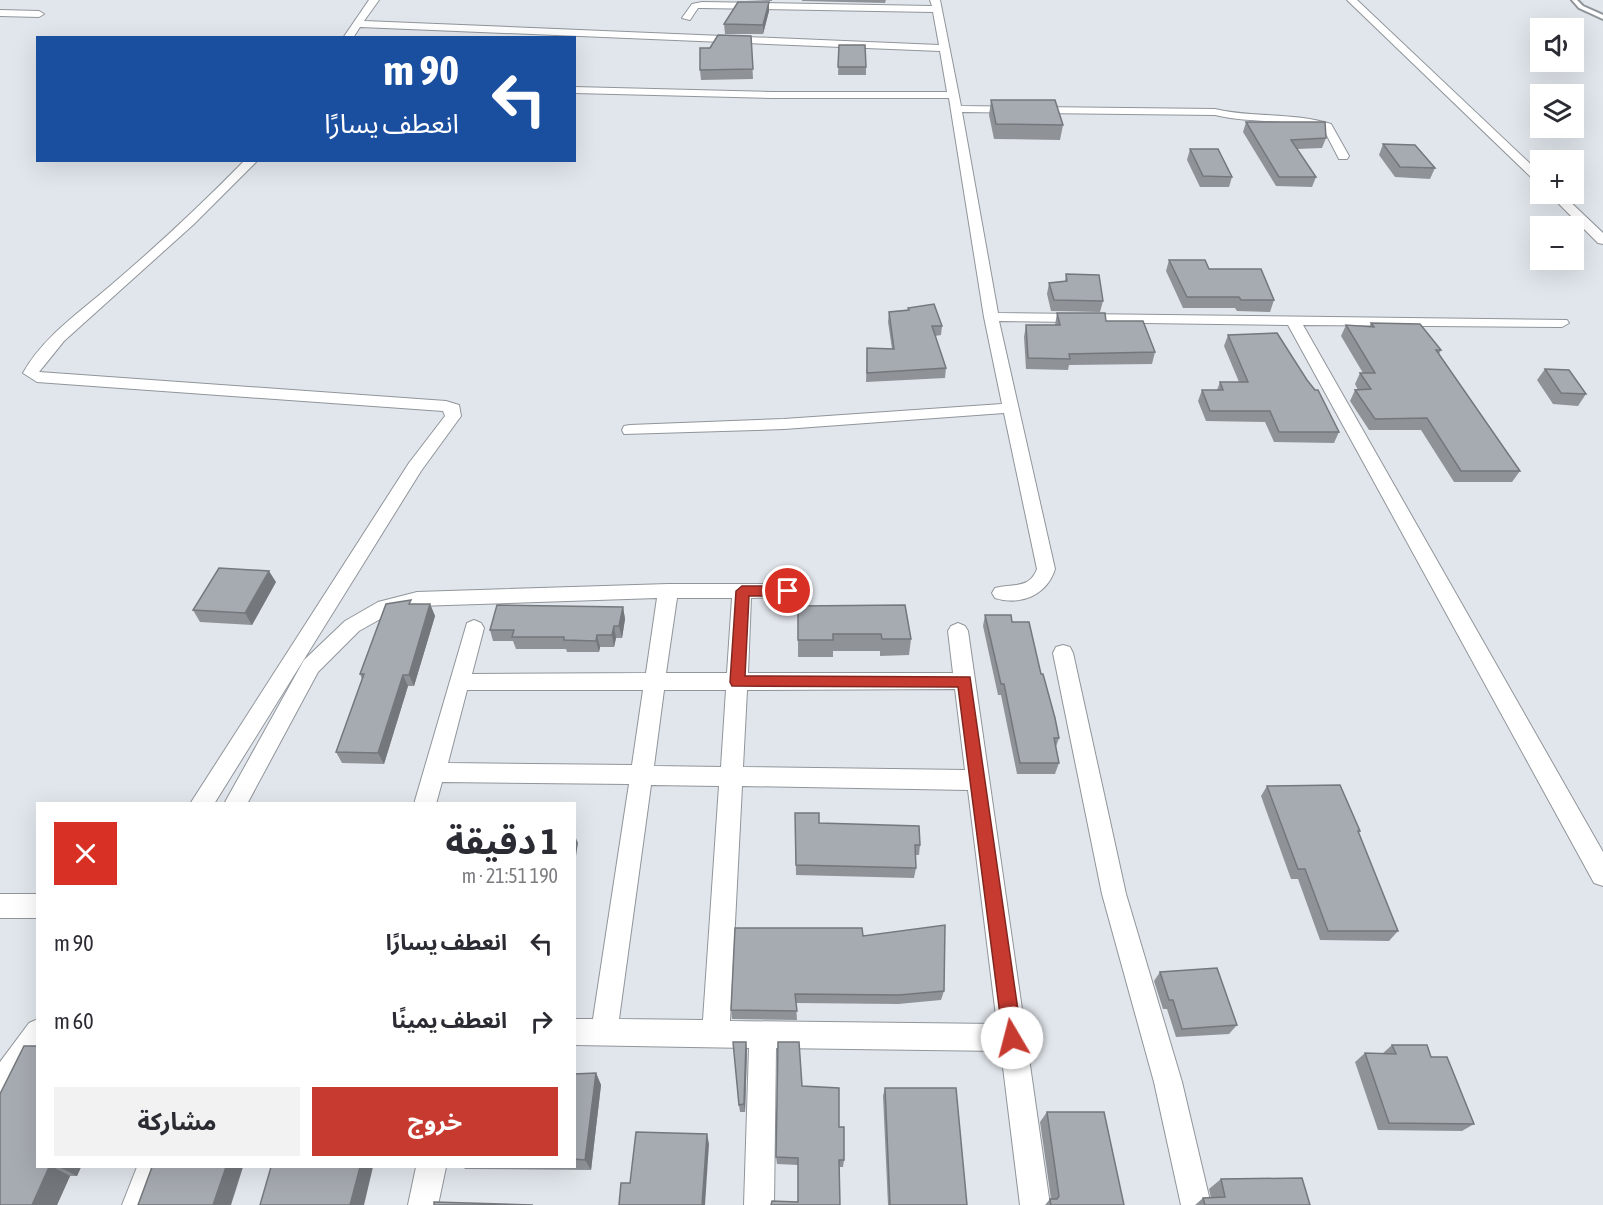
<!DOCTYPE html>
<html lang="ar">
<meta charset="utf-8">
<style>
body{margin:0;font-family:"Asap Condensed","Noto Sans Arabic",sans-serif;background:#f2f2f3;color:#2b2b33;direction:rtl;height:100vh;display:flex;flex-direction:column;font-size:22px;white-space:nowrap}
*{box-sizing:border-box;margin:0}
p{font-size:20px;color:#7c7c81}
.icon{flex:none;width:33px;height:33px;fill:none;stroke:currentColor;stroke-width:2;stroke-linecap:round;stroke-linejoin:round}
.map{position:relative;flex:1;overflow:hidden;direction:ltr}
.drawer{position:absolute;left:36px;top:802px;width:540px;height:366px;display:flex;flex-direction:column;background:#fff;border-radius:0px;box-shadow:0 6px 24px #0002;direction:rtl}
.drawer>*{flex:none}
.hud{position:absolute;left:36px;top:36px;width:540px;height:126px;border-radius:0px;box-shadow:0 6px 24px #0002;direction:rtl;background:#1a4fa0;color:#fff;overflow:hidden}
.tools{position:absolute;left:1530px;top:18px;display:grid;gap:12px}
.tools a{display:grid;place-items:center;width:54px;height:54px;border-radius:0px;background:#fff;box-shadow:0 6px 24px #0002;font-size:30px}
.pin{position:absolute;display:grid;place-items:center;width:51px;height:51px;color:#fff;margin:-26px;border:3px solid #fff;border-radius:50%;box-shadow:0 2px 6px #0007}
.me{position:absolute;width:66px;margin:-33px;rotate:352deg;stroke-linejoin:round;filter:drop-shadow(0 0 4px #0008)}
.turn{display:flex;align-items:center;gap:21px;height:126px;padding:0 18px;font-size:27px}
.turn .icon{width:78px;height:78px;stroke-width:2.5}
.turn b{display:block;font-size:42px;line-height:51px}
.round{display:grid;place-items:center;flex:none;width:63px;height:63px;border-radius:0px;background:#f2f2f3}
.summary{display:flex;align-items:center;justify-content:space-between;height:102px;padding:0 18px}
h1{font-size:36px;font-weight:700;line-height:45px}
.cta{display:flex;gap:12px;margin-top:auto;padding:12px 18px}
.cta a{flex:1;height:69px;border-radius:0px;background:#c73a30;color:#fff;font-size:24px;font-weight:700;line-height:69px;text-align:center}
.cta a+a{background:#f2f2f3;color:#2b2b33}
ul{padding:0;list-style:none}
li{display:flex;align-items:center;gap:18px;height:78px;padding:0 18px}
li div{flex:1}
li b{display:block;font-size:22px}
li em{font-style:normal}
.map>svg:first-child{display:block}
</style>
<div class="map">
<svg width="1603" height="1205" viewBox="0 0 1603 1205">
<rect width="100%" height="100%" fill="#e1e6ec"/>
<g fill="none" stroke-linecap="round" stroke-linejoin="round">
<defs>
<path id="lane" d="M1572,0H1577L1583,6L1603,15V19L1579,8Z"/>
<g id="street">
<path d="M369,0H379L364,21L939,45L933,12L702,8H698L690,20L682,18L692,4L702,2L932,6L930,0H940L961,106L1215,109C1253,118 1293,112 1331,124L1349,156L1347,159H1339L1323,128C1288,118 1250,124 1215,115L962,112L998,313L1567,320L1569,323L1562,327L1303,325L1603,852V886L1594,883L1288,325L999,321L1055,569C1047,595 1021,606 995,598L992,593L995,588C1012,583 1029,590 1037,569L1004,413L784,429L624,434L622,430L624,426L630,425L784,419L1002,404L984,317L949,98H773L574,93V87L773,92H947L940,51L360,27L353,38H343Z"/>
<path d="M1347,0H1357L1540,173V183L1536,182Z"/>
<path d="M0,10L39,11L44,14L39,17L0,16Z"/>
<path d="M245,160H258L194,224L64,341L39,372L446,401L459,405L461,416L421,471L214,804H190L409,463L445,416L443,411L37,382L23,373C43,337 80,312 110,286C157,246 202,204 245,160Z"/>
<path d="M1549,194H1562L1603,233V244L1598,243Z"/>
<path d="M668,584H788L795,586L798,591L795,596L751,598L748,673H953L948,631L951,626L958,623L965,626L968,631L1050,1205H1020L1001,1051L776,1048L774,1205H744L749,1048L574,1045V1019H593L629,784L442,782L436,804H414L467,623L474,620L481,623L484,628L472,674L646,673L657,598L417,606L391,613L359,631L318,672L247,804H224L304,660L345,621L378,602L417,592ZM677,598H732L727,673H666ZM955,689L965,770L743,767L747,690ZM467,690H643L632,765L448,763ZM664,690H726L721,767L654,766ZM651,785L719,786L703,1020L619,1019ZM742,786L968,790L997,1024L730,1021Z"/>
<path d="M1063,645L1070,647L1073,653L1126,894L1182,1082L1211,1205H1181L1154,1082L1102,894L1053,653L1056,647Z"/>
<rect x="0" y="894" width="38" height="24"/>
<path d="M38,1019V1056L10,1096L0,1100V1062L29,1023Z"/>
<path d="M137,1167H167L152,1205H122Z"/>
<path d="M416,1167H446L438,1205H408Z"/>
</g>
</defs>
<use href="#lane" stroke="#90959a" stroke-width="4"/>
<use href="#street" stroke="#90959a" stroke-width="2"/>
<use href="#lane" fill="#fff" fill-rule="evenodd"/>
<use href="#street" fill="#fff" fill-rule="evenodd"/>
</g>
<g fill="#8f9398">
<path d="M745,0H772V1Z"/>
<path d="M802,0H886L885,3L802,1Z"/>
<path d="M769,11L763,34H725L724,24Z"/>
<path d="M751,36L753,79L701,80L700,70Z"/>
<path d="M839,45L866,67V75H838Z"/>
<path d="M991,100L1063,125L1060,140L994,139L989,115Z"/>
<path d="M1246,122L1326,138L1322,148L1297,149L1316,177L1312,187L1276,186L1243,132Z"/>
<path d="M1383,144L1435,168L1430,179L1395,177L1379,155Z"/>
<path d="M1190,149L1232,177L1229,187H1200L1187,160Z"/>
<path d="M1169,260L1209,269L1274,300L1270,312L1237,311L1235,308H1183L1166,271Z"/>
<path d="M1066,274L1103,301L1100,312L1051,311L1047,294L1049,283L1065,281Z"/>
<path d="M908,308L942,326L941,335L935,336L946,368L945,378L866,382L867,348L892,349L888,322L889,312L908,310Z"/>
<path d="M1057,313L1106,321L1155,352L1152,364L1069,365L1068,370L1026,369L1024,337L1026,325H1055Z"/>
<path d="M1371,323L1441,350L1439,354L1520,471L1512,482H1454L1421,430H1369L1350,401L1355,390H1358L1355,384L1360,373H1363L1341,336L1346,325L1369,327Z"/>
<path d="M1228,335L1307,380L1339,432L1334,443L1274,442L1265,422L1206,421L1198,401L1202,390H1217L1220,382H1239L1224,346Z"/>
<path d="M1545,369L1586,394L1578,406L1553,404L1537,380Z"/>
<path d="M276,582L252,625L200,622L193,610Z"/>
<path d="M412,604H430L435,616L414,686H408L384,764L342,763L336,752L362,679L360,674Z"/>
<path d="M798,606L911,639L909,655L880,656V651H833V657H798Z"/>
<path d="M623,607L625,619L622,638H616L614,647H600L599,652H567L566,649H516L513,641H493L490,630Z"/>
<path d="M985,615L1012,622L1041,674L1059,738L1056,747L1059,763L1055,774H1017L1001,695H998L983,626Z"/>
<path d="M1267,786L1360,831L1358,833L1398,931L1389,941L1320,940L1298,879H1291L1261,796Z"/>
<path d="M795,813L819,823L920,845L919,855H915L916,868L914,878L796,875Z"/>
<path d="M863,936L944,991L941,1000L898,1004L796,1003L797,1020L732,1019L731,1010Z"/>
<path d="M1160,972L1237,1025L1229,1034L1176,1037L1167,1009H1163L1154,981Z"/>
<path d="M1392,1045L1431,1057L1474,1124L1462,1131L1378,1130L1355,1062L1365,1053L1382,1054Z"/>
<path d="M747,1050L745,1112H740L739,1105Z"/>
<path d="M596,1073L601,1085L591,1170L465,1169L463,1167H574V1074Z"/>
<path d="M802,1086L839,1127L844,1160L843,1167H839L798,1202V1165L777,1164L776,1157Z"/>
<path d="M885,1088L967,1205H888L883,1096Z"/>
<path d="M1047,1112L1124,1205H1045L1050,1199H1051L1040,1122Z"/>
<path d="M38,1167H81L77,1176H70L57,1205H0Z"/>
<path d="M1221,1179L1310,1205H1195L1203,1198H1211L1209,1189Z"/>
</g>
<g fill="#74787c">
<path d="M769,2V11L763,34V25Z"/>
<path d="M269,571L276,582L252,625L245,613Z"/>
<path d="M430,604L435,616L414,686L409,675Z"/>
<path d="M623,607L625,619L622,638L619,626Z"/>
<path d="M614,626L616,638L614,647L612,635Z"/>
<path d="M597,635L600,647L599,652L596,641Z"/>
<path d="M403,675L408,686L384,764L378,753Z"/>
<path d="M574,834L578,843L574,869Z"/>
<path d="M746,1042L747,1050L745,1112L744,1104Z"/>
<path d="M596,1073L601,1085L591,1170L585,1160Z"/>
<path d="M707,1134L709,1144L705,1205H702Z"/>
<path d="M49,1167H53L70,1176L57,1205H32Z"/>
<path d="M59,1167H81L77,1176Z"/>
<path d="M226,1167H243L231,1205H213Z"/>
<path d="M360,1167H373L364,1205H350Z"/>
</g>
<g fill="#a6abb1" stroke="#74787c" stroke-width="1.5">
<path d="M738,2H769L763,25L724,24Z"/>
<path d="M718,35L751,36L753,69L700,70V48H710Z"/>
<path d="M839,45H865L866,67H838Z"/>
<path d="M991,100H1055L1063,125L996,124Z"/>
<path d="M1246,122H1325L1326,138L1291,140L1316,177H1279Z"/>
<path d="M1383,144L1415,145L1435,168L1400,167Z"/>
<path d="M1190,149H1218L1232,177L1203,176Z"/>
<path d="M1169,260H1205L1209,269H1261L1274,300H1241L1239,297H1187Z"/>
<path d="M1066,274L1099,275L1103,301L1054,300L1049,283L1067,281Z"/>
<path d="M934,304L942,326H932L946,368L867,373V348L894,349L889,312L909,310L908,308Z"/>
<path d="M1057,313H1105L1106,321H1143L1155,352L1069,354L1070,359L1028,358L1026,325H1060Z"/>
<path d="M1371,323L1420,324L1441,350H1436L1520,471H1461L1427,418L1375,419L1355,390L1371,389L1360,373H1375L1346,325L1374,327Z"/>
<path d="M1277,333L1307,380L1315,390H1318L1339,432H1279L1270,411H1210L1202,390H1223L1220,382H1248L1228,335Z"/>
<path d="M1545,369L1569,370L1586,394L1561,393Z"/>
<path d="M219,568L269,571L245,613L193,610Z"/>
<path d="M411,600L409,604H430L409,675H403L378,753L336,752L364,674H360L386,604Z"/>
<path d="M497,605L623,607L619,626H614L612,635H597L596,641L564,640V637H512L514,630H490Z"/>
<path d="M905,605L911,639H882L881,634H833V640H798V606Z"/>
<path d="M985,615H1011L1012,622H1029L1041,674H1043L1055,718L1059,738H1054L1059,763H1020L1004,684H1001Z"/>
<path d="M1340,785L1360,831H1358L1398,931H1328L1305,869H1298L1267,786Z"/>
<path d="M795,813H819V823L919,826L920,845H915L916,868L796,865Z"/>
<path d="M945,925L944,991L899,995L795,994L797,1011L731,1010L735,928H862L863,936Z"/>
<path d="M1217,968L1237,1025L1182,1029L1173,1000H1169L1160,972Z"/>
<path d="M733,1042H746L744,1104L739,1105Z"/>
<path d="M778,1042H799L802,1086L839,1088V1127H844V1160H839L840,1205H771L772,1201L798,1202V1158L776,1157Z"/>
<path d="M1392,1045H1427L1431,1057H1447L1474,1124L1389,1123L1365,1053L1396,1054Z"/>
<path d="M24,1046H38V1167H49L32,1205H0V1094Z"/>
<path d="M596,1073L585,1160L574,1159V1074Z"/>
<path d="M885,1088H956L967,1205H890Z"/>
<path d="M1047,1112H1104L1124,1205H1051L1050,1199H1057L1059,1196Z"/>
<path d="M636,1132L707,1134L702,1205H619L621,1183H630Z"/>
<path d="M152,1167H226L213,1205H138Z"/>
<path d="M271,1167H360L350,1205H260Z"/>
<path d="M1302,1178L1310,1205H1205L1203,1198L1225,1197L1221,1179Z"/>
<path d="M434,1202L533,1205H434Z"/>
</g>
<path fill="#c73a30" stroke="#81261f" stroke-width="1.5" d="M742,586H788L795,591L788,596H749L745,676L970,677L1022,1038L1019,1044L1012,1047L1006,1044L1003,1038L958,687L732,686L730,682L736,591Z"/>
</svg>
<div class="tools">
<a><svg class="icon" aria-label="sound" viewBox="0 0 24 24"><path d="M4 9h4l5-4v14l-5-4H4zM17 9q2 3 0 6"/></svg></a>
<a><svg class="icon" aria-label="layers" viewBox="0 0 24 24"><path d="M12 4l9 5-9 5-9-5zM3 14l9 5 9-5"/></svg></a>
<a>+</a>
<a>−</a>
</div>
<div class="pin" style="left:788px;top:591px;background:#d93025"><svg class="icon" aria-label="arrive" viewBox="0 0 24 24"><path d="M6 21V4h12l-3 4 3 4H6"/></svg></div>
<svg class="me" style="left:1012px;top:1038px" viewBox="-20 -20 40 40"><circle r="19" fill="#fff"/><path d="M0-13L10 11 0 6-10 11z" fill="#c73a30"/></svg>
<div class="hud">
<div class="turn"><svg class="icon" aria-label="left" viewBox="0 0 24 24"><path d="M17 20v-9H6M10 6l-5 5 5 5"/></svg><div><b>90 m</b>انعطف يسارًا</div></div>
</div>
<section class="drawer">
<div class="summary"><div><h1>1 دقيقة</h1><p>190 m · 21:51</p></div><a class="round" style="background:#d93025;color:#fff"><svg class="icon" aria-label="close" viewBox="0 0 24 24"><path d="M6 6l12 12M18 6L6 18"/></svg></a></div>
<ul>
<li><svg class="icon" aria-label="left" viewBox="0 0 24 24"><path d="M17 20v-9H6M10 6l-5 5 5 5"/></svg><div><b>انعطف يسارًا</b></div><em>90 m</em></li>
<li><svg class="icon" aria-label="right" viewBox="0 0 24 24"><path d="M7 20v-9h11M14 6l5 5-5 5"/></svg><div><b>انعطف يمينًا</b></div><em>60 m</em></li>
</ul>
<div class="cta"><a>خروج</a><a>مشاركة</a></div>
</section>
</div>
